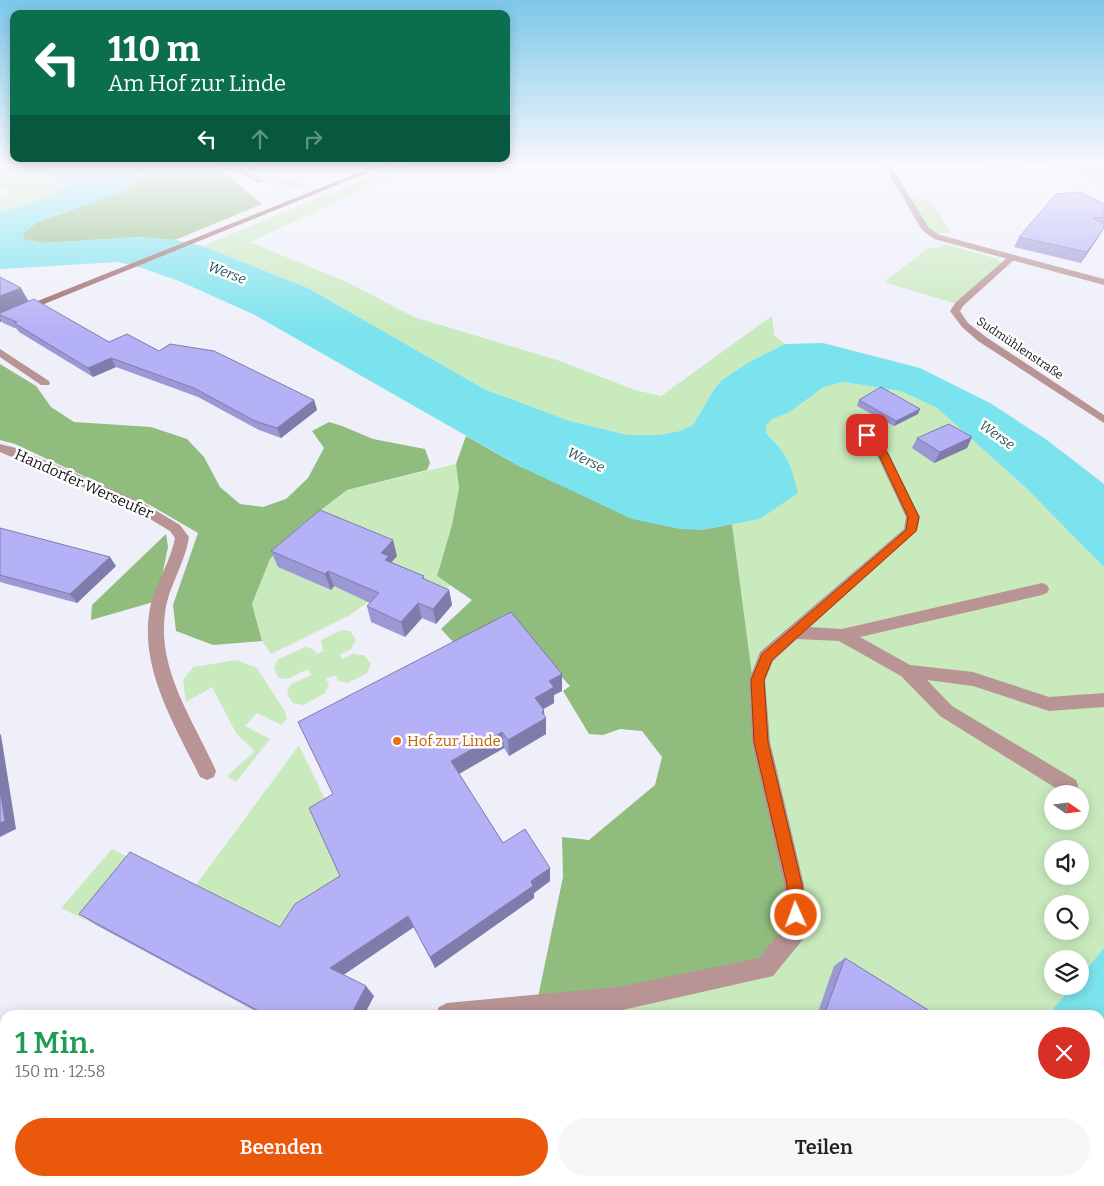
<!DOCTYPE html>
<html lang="de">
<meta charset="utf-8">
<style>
body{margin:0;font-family:Bitter,serif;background:#f6f6f6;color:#222;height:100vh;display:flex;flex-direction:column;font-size:19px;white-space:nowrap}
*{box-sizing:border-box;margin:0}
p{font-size:16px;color:#767676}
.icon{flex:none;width:28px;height:28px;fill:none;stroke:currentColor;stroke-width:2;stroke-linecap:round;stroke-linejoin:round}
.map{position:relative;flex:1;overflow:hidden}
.drawer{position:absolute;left:0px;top:1010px;width:1105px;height:176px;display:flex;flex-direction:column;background:#fff;border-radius:15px 15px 0 0;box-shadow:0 2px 12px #0003}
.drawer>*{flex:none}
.top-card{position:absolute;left:10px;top:10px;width:500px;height:152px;border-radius:10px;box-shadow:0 2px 12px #0003;background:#0b6e4f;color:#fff;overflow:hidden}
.needle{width:32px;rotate:104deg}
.tools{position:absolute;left:1044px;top:785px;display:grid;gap:10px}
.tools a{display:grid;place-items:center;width:45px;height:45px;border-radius:50%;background:#fff;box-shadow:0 2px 12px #0003;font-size:25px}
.pin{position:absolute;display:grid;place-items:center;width:42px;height:42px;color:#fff;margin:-21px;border-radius:10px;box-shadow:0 2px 8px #0006}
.me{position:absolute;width:55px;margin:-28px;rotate:358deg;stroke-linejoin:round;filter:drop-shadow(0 0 4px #0008)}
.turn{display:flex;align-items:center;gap:18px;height:105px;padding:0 15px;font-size:22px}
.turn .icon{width:65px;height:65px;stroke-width:2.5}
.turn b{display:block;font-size:35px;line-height:42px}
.lanes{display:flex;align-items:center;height:48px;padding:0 15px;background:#0003;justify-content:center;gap:25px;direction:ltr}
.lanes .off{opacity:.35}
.round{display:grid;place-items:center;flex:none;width:52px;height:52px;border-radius:26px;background:#f6f6f6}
.headline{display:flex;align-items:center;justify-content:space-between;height:85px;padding:0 15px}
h1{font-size:30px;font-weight:600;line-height:38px;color:#1e9e55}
.cta{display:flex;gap:10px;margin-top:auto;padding:10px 15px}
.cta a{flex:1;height:58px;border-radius:30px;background:#ea580c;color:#fff;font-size:20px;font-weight:600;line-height:58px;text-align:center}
.cta a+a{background:#f6f6f6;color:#222}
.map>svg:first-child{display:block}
</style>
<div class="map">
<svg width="1104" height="1186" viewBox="0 0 1104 1186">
<rect width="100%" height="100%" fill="#efeffa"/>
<g fill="#c9eabd" fill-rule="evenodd">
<path d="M240,165H267L259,168L277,177L311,185L296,189L263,181Z"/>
<path d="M398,165H417L250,242L349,283L414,317L560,361L635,390L661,396L772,316L774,335L785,344L749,362L722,380L715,388L693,425L680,431L659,435H628L570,421L486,390L308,288L203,246Z"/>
<path d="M1047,165H1104V185L1071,169H1056Z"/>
<path d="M0,169C22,171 45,174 66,183V187L45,199L0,213V199L7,196L8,189L0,188Z"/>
<path d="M906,197L930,201L951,233H938L926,230Z"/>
<path d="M945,244L997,259L1002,264L954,303L884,282L928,248H939Z"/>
<path d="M843,382L901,391L937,408L1025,487L1104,567V948L1080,977V959H1052V986H1072L1048,1015H435L537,1002L761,742L732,524L760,519L797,493L778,445L766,433V426L772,419L788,413L824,387ZM1052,794H1080V821H1052ZM1052,849H1080V876H1052ZM1052,904H1080V931H1052Z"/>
<path d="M456,464L459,488L452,525L437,576L450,585L439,600L293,555L285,557L321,580L317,584L330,590L334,586L350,593L383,591L350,615L271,654L262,641L252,604L270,559L300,526L347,490Z"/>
<path d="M342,630L350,631L356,640L352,646L353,648L340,655L342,659L355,653L357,655H364L371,664L367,673L348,683L338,681L335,675L326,679L329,685L324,694L303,705L293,703L287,694L290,685L311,675L308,669L287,679L279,678L274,669L277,660L305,647L313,649L317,654L323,651L321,640Z"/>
<path d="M237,660L257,668L284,710L287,718L282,725L257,713L245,726L270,739L236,782L227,776L255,751L236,733L212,687L186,702L183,680L193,667Z"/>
<path d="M299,745L332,814L348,889L292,939L193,889Z"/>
<path d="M112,849L146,866L98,926L61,908Z"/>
<path d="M335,1181H957L955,1186H334Z"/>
</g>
<g fill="#90bc7e">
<path d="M128,165H215L262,204L175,240L140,237L44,243L25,240L22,234L36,223L127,190L136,183L139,169Z"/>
<path d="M0,364L36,386L51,407L74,422L151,427L187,439L204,457L220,487L240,504L263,507L286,499L308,478L324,448L312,431L329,422L342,426L373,439L425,449L430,463L427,470L347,490L300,526L270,559L252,604L262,641L213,645L176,631L173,605L198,533L150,505L118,492L15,444L0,440Z"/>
<path d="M466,436L519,466L701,530L732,524L761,742L796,930L765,968L537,1002L563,877L562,837L589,840L655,785L662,757L642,731L620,729L603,735L589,734L563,691L570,686L560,675L456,645L441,629L472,600L437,576L452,525L459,488L456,464Z"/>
<path d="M166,534L168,547L157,601L91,620L92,605Z"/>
</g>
<g fill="#7be3ed">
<path d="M0,165H128L139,169L143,174L136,183L127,190L36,223L22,234L25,240L44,243L140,237L175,240L203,246L308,288L486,390L570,421L628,435H659L680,431L693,425L715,388L722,380L749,362L785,344L823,343L920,368L990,403L1047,440L1104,484V567L1025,487L937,408L901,391L843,382L824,387L788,413L772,419L766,426V433C788,455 791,464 798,493L760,519L701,530L680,529L632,519L519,466L253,314L179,281L145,269L119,262L0,269V213L45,199L66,187L65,183C45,174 22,171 0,169Z"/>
<path d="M982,165H1017L1026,171H1001Z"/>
<path d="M1104,948V1186H955L957,1181H1100V1015H1048L1072,986H1080V977Z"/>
</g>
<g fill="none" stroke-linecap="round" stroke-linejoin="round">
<g fill="#b99494" fill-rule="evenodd">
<path d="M227,165H234L263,182L258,183Z"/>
<path d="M1008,257L1015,259L963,306L960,311L968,323L986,337L1104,415V423L978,341L962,327L950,311L956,302Z"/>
<path d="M0,349L49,381L50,383L49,385H41L0,357Z"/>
<path d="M0,444L16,448L140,501L180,525L189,537C185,564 168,587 165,613C157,671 194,721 216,771L214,777L207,780L200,777C176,727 141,672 149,614C153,587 170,564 175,538L170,531L130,507L0,452Z"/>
</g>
<g fill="#b99494" fill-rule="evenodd">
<path d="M884,165H890L929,228L940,235L1104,279V285L934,239L922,230Z"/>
<path d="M867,431L871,432L888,452L920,517L917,531L810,627L842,629L1042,583L1047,585L1049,589L1047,593L1042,595L860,637L910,665L973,672L1049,697L1104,693V707L1049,711L973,686L927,680L952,706L1076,780L1078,786L1076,792L1072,794L1062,792L940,716L901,676L839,641L797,639L773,661L765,680L770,742L804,885L807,930L804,938L773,976L618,1011L571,1015H435L439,1007L447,1003L618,987L759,958L785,926L784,885L752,742L749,680L760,652L904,529L906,517L876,453L861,435Z"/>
<path d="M0,1152L5,1154V1180L0,1178Z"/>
<path d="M31,1181H68L70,1186H33Z"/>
<path d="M322,1181H348L347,1186H321Z"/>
</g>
<path fill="#9b6769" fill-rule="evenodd" d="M378,165H386L0,322V316Z"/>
</g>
<g fill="#9c98d4">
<path d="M1104,204V228L1081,263L1014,247L1019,237Z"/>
<path d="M0,277L29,302L109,342L159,351L314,400L317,410L281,438L259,430L198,397L116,367L93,377L19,332L17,329L3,323L0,319Z"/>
<path d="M859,400L918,414L894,426L857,406Z"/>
<path d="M972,437L967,448L934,463L912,448L917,438Z"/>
<path d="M0,528L116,566L77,603L0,582Z"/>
<path d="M271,551L397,556L391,562L424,576V579L449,590L452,605L436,624L422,618L405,637L371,622L367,606L370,603L334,586L331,590L278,567Z"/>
<path d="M562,674V691L554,695V703L543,709L544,710L546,734L509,756L504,748L459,774L503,843L550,881L534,893V898L435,968L414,927L343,975L374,996L364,1015H263L98,926L79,914L280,927L340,876Z"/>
<path d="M845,958L936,1015H817L834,966Z"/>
<path d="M809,1181H915L913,1186H809L807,1185Z"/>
</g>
<g fill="#7f7cac">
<path d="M1104,228L1100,235L1081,263L1087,252Z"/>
<path d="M21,288L29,302L0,314V296Z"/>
<path d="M111,358L116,367L93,377L88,368Z"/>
<path d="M314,400L317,410L281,438L277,428Z"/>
<path d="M920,409L918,414L894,426L896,421Z"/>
<path d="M972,437L967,448L934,463L940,452Z"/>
<path d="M393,540L397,556L391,563L393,572L381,553Z"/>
<path d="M110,557L116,566L77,603L70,594Z"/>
<path d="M328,571L334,586L331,590L325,574Z"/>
<path d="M449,590L452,605L436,624L433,609Z"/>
<path d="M418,603L422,618L405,637L401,622Z"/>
<path d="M562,674V691L554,695V703L535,714V698L549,681Z"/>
<path d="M544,710V718H546V734L509,756L508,740Z"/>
<path d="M502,732L504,748L455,776L451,761Z"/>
<path d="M0,734L1,735L16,829L0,837Z"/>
<path d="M550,868V881L534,893V898L435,968L430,957L531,881Z"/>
<path d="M408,916L414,927L339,978L330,968Z"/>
<path d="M366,986L374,996L364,1015H351Z"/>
<path d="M244,1181H260L258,1186H242Z"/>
</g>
<g fill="#b5b1f6" stroke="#7f7cac">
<path d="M1080,192L1104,204V217L1093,218L1104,224V228L1087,252L1019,237L1056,194Z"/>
<path d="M0,277L21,288L0,296Z"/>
<path d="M34,299L109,342L127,334L159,351L170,344L214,351L314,400L277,428L255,421L194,388L111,358L88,368L14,323L17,322L0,315V313Z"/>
<path d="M881,387L920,409L896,421L859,400Z"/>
<path d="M949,424L972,437L940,452L917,438Z"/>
<path d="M320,510L393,540L381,553L389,556L385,560L424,576L422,578L449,590L433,609L418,603L401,622L367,606L379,593L328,571L325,574L271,551Z"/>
<path d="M0,528L110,557L70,594L0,575Z"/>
<path d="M511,612L562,674L549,681L554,687L535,698L544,710L542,712L546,718L508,740L502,732L451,761L503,843L525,829L550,868L531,881L533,886L430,957L408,916L330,968L366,986L351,1015H266L79,914L130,852L280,927L295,904L340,876L309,808L333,794L298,722Z"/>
<path d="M0,790L5,821L0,823Z"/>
<path d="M845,958L936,1015H824Z"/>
<path d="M221,1181H244L242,1186H229Z"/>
<path d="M817,1181H915L913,1186H817L815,1184Z"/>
</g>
<linearGradient id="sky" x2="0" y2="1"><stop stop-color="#7cc7ea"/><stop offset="0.5" stop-color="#f8f8fd"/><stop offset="1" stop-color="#f8f8fd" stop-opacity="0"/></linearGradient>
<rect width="1104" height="331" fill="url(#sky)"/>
<path fill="#ea580c" stroke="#983908" d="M867,432L870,433L887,452L919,517L916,531L772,660L764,680L768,742L802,885L804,915L801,921L796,924L790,921L787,915V885L754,742L751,680L762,654L906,530L908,517L878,453L862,435Z"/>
<circle fill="#e8710a" stroke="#fff" stroke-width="2" cx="397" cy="741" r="5"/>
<g text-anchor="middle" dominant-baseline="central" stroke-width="5" stroke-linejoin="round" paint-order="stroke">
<g font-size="12" fill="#141418" stroke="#fff">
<text transform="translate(1020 348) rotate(34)">Sudmühlenstraße</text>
</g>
<g font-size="14" font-style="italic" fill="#255358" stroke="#fff">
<text transform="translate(227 273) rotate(21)">Werse</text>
<text transform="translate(997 435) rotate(35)">Werse</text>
<text transform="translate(586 460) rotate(25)">Werse</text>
</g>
<g font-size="15" fill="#141418" stroke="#fff">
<text transform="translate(84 484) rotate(24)">Handorfer Werseufer</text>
</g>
<g font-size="15" fill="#c56008" stroke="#fff" text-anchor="start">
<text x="407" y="741">Hof zur Linde</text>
</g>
</g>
</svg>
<div class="tools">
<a><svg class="needle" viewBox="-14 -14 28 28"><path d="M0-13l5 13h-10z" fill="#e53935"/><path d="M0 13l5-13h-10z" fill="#767676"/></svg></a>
<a><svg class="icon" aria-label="sound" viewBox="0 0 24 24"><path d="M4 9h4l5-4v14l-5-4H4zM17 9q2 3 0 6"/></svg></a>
<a><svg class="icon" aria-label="search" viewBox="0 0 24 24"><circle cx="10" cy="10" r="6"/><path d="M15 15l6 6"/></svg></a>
<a><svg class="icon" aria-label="layers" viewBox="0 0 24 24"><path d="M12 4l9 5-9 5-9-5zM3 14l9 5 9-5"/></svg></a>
</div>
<div class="pin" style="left:867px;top:435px;background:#d93025"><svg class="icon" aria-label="arrive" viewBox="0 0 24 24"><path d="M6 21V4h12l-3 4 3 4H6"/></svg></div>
<svg class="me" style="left:796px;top:915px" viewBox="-20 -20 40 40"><circle r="17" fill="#ea580c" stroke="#fff" stroke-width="3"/><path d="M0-11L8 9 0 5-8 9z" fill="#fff"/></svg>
<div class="top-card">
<div class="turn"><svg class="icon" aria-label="left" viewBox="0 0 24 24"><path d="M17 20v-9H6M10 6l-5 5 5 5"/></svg><div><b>110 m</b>Am Hof zur Linde</div></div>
<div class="lanes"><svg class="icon" aria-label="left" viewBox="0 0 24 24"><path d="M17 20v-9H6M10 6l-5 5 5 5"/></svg><svg class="icon off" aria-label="ahead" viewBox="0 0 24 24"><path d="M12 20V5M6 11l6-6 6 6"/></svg><svg class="icon off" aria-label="right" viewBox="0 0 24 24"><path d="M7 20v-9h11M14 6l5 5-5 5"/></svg></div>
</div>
<section class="drawer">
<div class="headline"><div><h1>1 Min.</h1><p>150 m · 12:58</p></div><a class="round" style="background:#d93025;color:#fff"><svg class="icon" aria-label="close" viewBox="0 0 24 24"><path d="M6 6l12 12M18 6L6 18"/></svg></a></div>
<div class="cta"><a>Beenden</a><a>Teilen</a></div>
</section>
</div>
